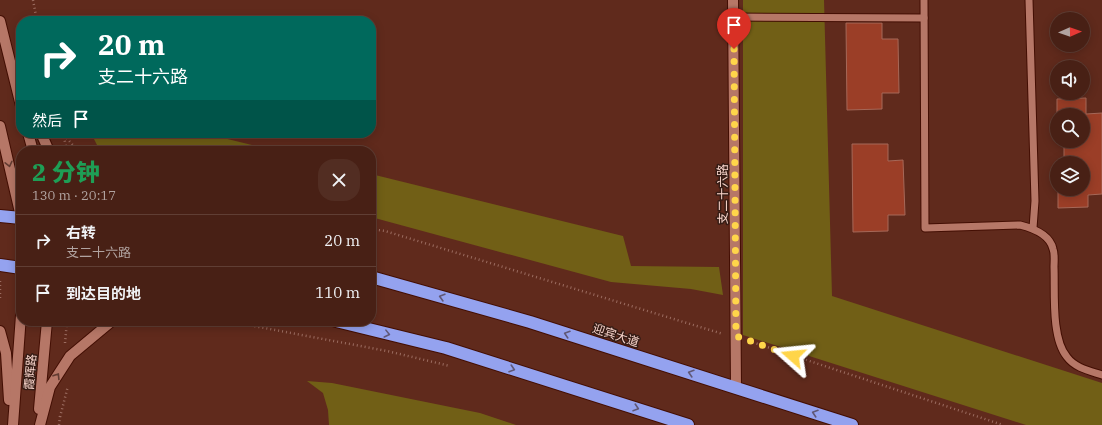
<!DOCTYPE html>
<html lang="zh">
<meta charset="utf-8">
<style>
body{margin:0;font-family:"IBM Plex Serif","Noto Sans SC",serif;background:#522d22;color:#f1f3f6;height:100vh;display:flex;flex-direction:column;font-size:15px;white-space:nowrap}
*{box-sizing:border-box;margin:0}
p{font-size:13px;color:#b1a3a0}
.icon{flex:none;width:22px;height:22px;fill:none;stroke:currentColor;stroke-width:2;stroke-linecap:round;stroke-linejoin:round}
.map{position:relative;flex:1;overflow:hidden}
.drawer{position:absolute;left:16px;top:146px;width:360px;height:180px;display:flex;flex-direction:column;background:#482015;border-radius:16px;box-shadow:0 2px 10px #0003,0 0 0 1px #603e34}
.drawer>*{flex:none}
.guide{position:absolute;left:16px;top:16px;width:360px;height:122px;border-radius:16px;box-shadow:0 2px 10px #0003,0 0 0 1px #603e34;background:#00695c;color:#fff;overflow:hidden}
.needle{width:26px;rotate:88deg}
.buttons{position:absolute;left:1050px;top:12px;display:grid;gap:8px}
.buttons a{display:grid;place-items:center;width:40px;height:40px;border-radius:50%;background:#482015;box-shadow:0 2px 10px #0003,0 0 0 1px #603e34;font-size:20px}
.pin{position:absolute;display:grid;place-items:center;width:34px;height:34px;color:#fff;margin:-41px -17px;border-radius:50% 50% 50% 0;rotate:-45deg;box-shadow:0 0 4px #0007}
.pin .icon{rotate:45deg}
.me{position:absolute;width:44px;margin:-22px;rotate:288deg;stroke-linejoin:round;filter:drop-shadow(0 0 3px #0008)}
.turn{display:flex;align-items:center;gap:14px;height:84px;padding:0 16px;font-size:18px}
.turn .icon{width:52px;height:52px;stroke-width:2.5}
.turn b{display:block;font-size:28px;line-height:34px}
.then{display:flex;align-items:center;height:38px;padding:0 16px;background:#0003;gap:8px;font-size:15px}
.round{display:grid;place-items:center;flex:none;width:42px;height:42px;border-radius:16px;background:#522d22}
.overview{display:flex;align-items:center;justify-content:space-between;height:68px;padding:0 16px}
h1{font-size:24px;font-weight:800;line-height:30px;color:#1e9e55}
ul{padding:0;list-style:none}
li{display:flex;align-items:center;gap:12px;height:52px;padding:0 16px;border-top:1px solid #603e34}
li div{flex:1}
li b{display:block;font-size:15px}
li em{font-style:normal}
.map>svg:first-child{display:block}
</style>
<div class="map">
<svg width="1102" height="425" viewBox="0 0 1102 425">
<rect width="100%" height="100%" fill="#602a1c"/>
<g fill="#715f16">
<path d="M743,0H824L832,296L1102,383V425H1026L743,335Z"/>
<path d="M91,133H203L277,151H100Z"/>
<path d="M371,174L623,236L631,266L719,267L723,295L691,289L611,282L371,217Z"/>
<path d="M307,381L332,383L480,413L516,425H329L328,410L323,393Z"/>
</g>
<g fill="#9b3e27" stroke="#a66858">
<path d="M846,23H882V39H898L899,93H882V109L847,110Z"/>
<path d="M1086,98V114L1102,113V194L1088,195V207L1058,208V189H1083V163H1064V141H1083V115H1057V99Z"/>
<path d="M852,144H888V161L903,160L905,215H888V231L853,232Z"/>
</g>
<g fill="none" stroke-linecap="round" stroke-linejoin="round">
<defs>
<g id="lane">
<path d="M924,0L925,228L1020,225C1032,228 1050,235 1053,249C1055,254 1054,262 1054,267C1055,292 1051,338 1067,357C1075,368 1090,371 1102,375"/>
<path d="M1029,0L1035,201L1033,228"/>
<path d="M733,17L924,18"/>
</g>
<g id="secondary">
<path d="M733,0L736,387"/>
<path d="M0,21L21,106"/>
<path d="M0,126L21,217"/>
<path d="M28,133L33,151"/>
<path d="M41,133L49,151"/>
<path d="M0,331L6,353L9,400"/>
<path d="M39,409L47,321"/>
<path d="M13,425L21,315"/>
<path d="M40,425L50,387L70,356L112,321"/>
</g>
<g id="highway">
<path d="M0,216L21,218"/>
<path d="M0,265L21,268"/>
<path d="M371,277L530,322L852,425"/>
<path d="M336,321L446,348L688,425"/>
</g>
</defs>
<use href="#lane" stroke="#430e03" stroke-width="9"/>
<use href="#secondary" stroke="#430e03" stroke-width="12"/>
<use href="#highway" stroke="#430e03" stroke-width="14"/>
<g stroke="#9c6d61" stroke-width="2.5" stroke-dasharray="1 3" stroke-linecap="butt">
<path d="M33,0L37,21"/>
<path d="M63,133L67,151"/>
<path d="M64,135L78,151"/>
<path d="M371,229L385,231L723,334"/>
<path d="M0,298V279"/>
<path d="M227,321L387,351L450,366"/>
<path d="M749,341L1003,425"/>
<path d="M65,343L67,321"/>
<path d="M60,417L68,386"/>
<path d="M59,425L60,416"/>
</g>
<use href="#lane" stroke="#b67767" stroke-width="7"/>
<use href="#secondary" stroke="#b67767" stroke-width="10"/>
<use href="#highway" stroke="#94a2ef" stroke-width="12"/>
</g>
<defs><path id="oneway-chevron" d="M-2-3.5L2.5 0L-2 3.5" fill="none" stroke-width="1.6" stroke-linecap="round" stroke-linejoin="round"/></defs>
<g stroke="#623c32">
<use href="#oneway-chevron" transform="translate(9 164) rotate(77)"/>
<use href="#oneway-chevron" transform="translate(57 376) rotate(-58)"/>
</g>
<g stroke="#605877">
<use href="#oneway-chevron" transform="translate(442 297) rotate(-164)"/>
<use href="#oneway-chevron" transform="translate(387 334) rotate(14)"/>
<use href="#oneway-chevron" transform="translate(567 334) rotate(-162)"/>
<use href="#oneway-chevron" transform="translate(512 369) rotate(18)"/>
<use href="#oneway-chevron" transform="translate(691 373) rotate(-163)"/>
<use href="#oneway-chevron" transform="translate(636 408) rotate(18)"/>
<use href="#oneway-chevron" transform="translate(815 413) rotate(-162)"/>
</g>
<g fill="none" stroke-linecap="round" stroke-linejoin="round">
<path stroke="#ffd54a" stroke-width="7" stroke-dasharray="0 12.6" d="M734,49L736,336L793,356"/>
</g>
<g text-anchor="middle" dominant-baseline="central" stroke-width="3" stroke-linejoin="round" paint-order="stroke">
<g font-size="12" fill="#f9d5cc" stroke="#351c15">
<text transform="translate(722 194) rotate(-90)">支二十六路</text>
<text transform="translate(616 335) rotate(18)">迎宾大道</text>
<text transform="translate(30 372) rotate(-85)">霞辉路</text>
</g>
</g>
</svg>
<div class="buttons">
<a><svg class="needle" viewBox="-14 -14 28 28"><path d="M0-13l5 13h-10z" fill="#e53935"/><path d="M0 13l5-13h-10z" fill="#b1a3a0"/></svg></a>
<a><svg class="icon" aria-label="sound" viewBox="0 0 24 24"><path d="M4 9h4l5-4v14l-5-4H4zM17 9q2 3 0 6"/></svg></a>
<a><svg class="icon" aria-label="search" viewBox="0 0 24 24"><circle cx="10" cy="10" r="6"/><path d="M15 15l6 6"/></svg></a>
<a><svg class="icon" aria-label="layers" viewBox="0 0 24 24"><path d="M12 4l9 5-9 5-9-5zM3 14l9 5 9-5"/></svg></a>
</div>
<div class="pin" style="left:734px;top:49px;background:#d93025"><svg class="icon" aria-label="arrive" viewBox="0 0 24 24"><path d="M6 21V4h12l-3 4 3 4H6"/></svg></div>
<svg class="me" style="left:793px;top:356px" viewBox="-20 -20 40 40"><path d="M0-17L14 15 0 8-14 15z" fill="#ffd54a" stroke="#fff" stroke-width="4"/></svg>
<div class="guide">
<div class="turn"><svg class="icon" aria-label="right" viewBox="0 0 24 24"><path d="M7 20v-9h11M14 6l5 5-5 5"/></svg><div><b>20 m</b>支二十六路</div></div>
<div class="then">然后<svg class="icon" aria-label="arrive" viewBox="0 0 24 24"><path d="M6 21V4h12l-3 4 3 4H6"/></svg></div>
</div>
<section class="drawer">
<div class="overview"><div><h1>2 分钟</h1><p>130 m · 20:17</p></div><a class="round"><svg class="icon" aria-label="close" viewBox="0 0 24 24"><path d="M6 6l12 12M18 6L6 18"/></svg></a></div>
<ul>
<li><svg class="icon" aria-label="right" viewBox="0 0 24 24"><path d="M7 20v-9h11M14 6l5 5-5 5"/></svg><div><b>右转</b><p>支二十六路</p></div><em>20 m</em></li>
<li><svg class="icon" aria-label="arrive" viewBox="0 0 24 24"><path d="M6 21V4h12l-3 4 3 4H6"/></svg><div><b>到达目的地</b></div><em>110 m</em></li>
</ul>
</section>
</div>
